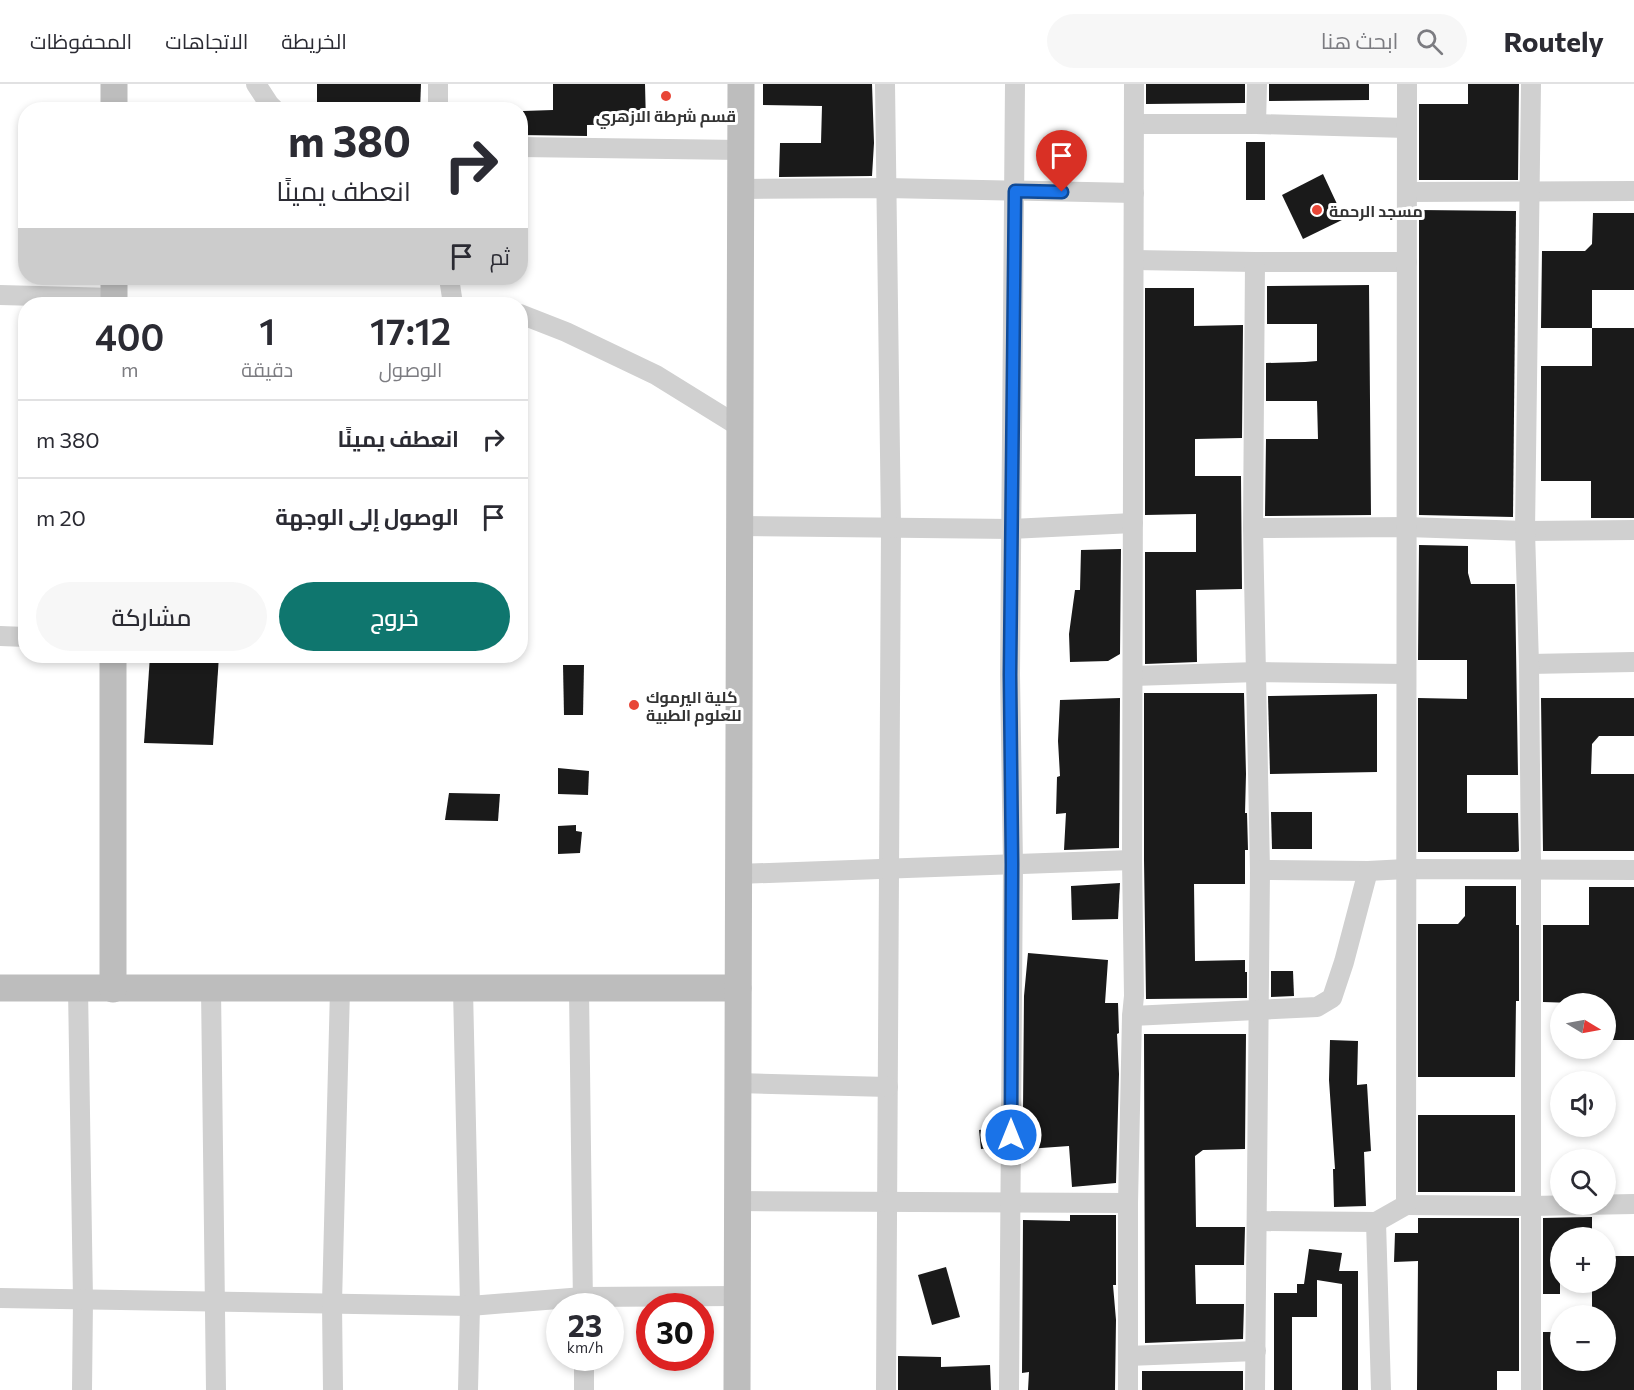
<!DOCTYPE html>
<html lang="ar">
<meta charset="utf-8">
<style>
body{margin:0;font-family:Commissioner,Cairo,sans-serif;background:#f7f7f7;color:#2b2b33;direction:rtl;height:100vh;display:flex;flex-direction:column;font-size:22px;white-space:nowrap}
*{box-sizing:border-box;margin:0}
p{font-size:20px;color:#7c7c81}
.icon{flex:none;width:33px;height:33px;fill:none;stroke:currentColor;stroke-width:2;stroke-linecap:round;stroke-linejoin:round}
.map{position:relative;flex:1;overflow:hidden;direction:ltr}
.panel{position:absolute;left:18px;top:213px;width:510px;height:366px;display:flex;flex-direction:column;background:#fff;border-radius:24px;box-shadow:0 3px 9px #0003;direction:rtl}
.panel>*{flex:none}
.hud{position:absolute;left:18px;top:18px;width:510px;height:183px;border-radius:24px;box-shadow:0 3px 9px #0003;direction:rtl;background:#fff;color:#2b2b33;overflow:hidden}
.needle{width:39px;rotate:100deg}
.controls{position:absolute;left:1550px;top:909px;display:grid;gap:12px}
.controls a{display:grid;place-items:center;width:66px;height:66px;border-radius:50%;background:#fff;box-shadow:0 3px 9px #0003;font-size:30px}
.speed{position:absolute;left:546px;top:1209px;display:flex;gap:12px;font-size:30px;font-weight:700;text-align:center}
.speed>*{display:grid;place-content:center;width:78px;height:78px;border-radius:50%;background:#fff;box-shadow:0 3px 9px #0003;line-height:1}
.speed small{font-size:15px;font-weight:400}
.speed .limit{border:9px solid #d22;background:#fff;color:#111}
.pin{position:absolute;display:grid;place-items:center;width:51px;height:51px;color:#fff;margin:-62px -26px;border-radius:50% 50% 50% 0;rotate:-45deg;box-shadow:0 0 6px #0007}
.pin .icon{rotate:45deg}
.me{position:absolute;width:66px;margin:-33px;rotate:0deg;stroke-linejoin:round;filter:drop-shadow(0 0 4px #0008)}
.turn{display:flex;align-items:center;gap:21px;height:126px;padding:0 18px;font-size:27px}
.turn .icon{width:78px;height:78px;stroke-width:2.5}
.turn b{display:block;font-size:42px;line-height:51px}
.then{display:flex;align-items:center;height:57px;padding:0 18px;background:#0003;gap:12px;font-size:22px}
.eta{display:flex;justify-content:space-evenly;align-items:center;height:102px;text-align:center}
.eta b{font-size:36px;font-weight:600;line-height:42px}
.primary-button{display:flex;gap:12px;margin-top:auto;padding:12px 18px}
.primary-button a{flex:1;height:69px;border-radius:36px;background:#0f766e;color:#fff;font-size:24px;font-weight:600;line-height:69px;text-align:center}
.primary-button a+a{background:#f7f7f7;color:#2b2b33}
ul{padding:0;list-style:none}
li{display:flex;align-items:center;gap:18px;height:78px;padding:0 18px;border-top:2px solid #e1e1e2}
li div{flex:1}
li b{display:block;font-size:22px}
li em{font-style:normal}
header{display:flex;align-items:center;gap:36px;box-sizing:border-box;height:84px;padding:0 30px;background:#fff;border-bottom:2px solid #e1e1e2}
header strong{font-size:28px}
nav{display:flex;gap:33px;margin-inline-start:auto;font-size:21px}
.search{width:420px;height:54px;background:#f7f7f7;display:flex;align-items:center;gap:15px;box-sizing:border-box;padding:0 21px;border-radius:33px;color:#7c7c81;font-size:22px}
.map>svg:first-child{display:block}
</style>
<header>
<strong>Routely</strong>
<div class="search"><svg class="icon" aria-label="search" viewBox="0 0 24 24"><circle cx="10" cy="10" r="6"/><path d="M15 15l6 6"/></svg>ابحث هنا</div>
<nav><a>الخريطة</a><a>الاتجاهات</a><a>المحفوظات</a></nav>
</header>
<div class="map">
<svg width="1634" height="1306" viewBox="0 0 1634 1306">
<rect width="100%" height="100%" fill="#fff"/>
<g fill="#1a1a1a">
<path d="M317,0H421L420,26H317Z"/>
<path d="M553,0H645L646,40L587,41V52L520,51V33H523V27L553,26Z"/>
<path d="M763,0H872L874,59L872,92L779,93L780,59H821L822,22L763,21Z"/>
<path d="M1146,0H1245V19L1146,20Z"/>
<path d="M1269,0H1369V16L1269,17Z"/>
<path d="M1468,0H1519L1518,96H1419V20H1468Z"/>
<rect x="1246" y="58" width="19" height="58"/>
<path d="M1323,90L1344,135L1303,155L1282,111Z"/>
<path d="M1419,126L1516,127L1513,433L1419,431Z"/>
<path d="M1593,129H1634V206H1592V244H1541L1542,167H1585L1592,160Z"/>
<path d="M1369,201L1371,431L1265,432L1266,355H1318L1317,317H1266V279L1305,278L1317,277V240H1267V202Z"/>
<path d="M1145,204H1194V242L1243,241L1242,354L1195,355V392H1241L1242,505L1196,506L1197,578L1145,580V468H1196V430L1145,431Z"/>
<path d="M1592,244H1634V434H1591V397H1541V282H1592Z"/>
<path d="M1419,461L1468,462V489L1471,500H1515L1518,691H1467V729H1518L1519,767L1517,768H1418V614L1467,615V576H1418Z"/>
<path d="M1121,465L1120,570L1108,577L1070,578L1069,550L1075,506H1080L1081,466Z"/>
<path d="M150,572H219L213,661L144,659Z"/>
<path d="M563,581H584L583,631H564Z"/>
<path d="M1144,609H1244L1246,690L1245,729H1247L1248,766H1245V800H1194L1195,877L1245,876V888H1247V914L1146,915L1144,776Z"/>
<path d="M1377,610V688L1270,690L1268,612Z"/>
<path d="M1120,614L1119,764L1064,766L1066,729L1056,730L1057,693L1060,692L1058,657L1060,616Z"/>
<path d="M1541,614H1634V652H1599L1592,660L1591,690H1634V767H1543Z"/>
<path d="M558,684L589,687L588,711L558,710Z"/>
<path d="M449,709L500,710L498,737L445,736Z"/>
<path d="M1271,728H1312V765H1272Z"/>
<path d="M576,741V747L582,748L580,769L558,770V742Z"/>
<path d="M1120,799L1118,835L1072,836L1071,802Z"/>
<path d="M1465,802H1516V841H1519V917H1516L1515,993H1418V840H1458L1465,832Z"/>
<path d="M1589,803H1634V956H1605V920L1543,918V841H1589Z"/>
<path d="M1028,869L1108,876L1105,919H1118L1119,949L1117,950L1119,990L1116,1099L1072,1103L1069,1062L1027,1065L1025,1026H1023L1024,912Z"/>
<path d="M1271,887H1293L1294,912L1271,913Z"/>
<path d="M1144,950H1246L1245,1065L1203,1066L1195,1072L1196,1143H1245L1244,1181H1195L1196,1220H1244L1243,1255L1145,1259Z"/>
<path d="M1330,956L1358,957L1357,1001L1367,1000L1371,1067L1364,1068L1366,1122L1334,1123L1333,1085H1335L1329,996Z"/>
<rect x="1418" y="1031" width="97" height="77"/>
<path d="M995,1044L997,1063L981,1065L979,1046Z"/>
<path d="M1070,1131H1116V1201H1113L1116,1236L1115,1306H1028L1029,1288L1022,1289L1023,1136L1070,1137Z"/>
<path d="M1592,1133V1154H1560V1210H1543V1134Z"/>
<path d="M1418,1134H1519V1287H1497V1306H1417L1418,1177L1394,1178L1395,1149H1418Z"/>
<path d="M1309,1165L1342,1169L1339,1187H1358V1306H1342V1200L1317,1196V1233H1292V1306H1274V1209H1297V1200H1304Z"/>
<path d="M1605,1172H1634V1306H1543V1248H1560V1276H1605V1232H1592V1198H1605Z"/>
<path d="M946,1183L960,1233L932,1241L918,1191Z"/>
<path d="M898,1272L941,1273V1283L990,1281L991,1306H898Z"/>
<rect x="1142" y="1287" width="101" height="19"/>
</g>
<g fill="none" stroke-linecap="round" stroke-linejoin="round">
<g stroke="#d0d0d0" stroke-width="20">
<path d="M256,0L269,20L275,26"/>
<path d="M885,0L891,444L886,1306"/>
<path d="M438,26V0"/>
<path d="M1134,40H1256L1407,44"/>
<path d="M1256,40L1257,0"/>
<path d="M520,63L741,66"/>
<path d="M741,105L886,104L1134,109"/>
<path d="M1407,108L1634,107"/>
<path d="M1134,176L1255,178H1407"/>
<path d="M1255,178L1253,444L1260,786L1255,1306"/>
<path d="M449,194L453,220"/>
<path d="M0,211L114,214"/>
<path d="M520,230L566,248L656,291L740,343"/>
<path d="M740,442L1012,445L1133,439"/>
<path d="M1253,444L1407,443L1525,447L1634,446"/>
<path d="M0,552L26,553"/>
<path d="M1529,580L1634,578"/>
<path d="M1133,592L1257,588L1406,590"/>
<path d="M1260,786L1368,787L1406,785L1634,786"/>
<path d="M738,790L1132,776"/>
<path d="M78,904L83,1216L82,1306"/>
<path d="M211,905L216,1306"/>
<path d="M463,905L470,1222L468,1306"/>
<path d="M579,905L583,1222"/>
<path d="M1132,932L1317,923L1332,914L1344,878L1368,787"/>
<path d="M738,999L888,1003"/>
<path d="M737,1117L1128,1119"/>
<path d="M1406,1121L1531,1122L1634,1120"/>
<path d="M1257,1137L1376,1138"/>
<path d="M0,1214L470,1222L583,1213L737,1212"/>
<path d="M1128,1272L1256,1267"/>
<path d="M584,1274V1306"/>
<path d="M333,1306L332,1219L340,905"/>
<path d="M1009,1306L1013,780L1010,591L1015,0"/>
<path d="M1128,1306V1119L1132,932L1134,912L1132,776L1134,0"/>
<path d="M1381,1306L1376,1138L1406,1121L1407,0"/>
<path d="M1531,1306V785L1529,580L1525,447L1531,0"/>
</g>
<g stroke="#bdbdbd" stroke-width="27">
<path d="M114,26V0"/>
<path d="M114,220V194"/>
<path d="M0,904H738"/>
<path d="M113,905V572"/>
<path d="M737,1306L741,0"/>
</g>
</g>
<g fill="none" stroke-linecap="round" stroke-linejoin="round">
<defs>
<path id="route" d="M1011,1051L1012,780L1010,591L1015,107L1062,108"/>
</defs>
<use href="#route" stroke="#114b97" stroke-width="15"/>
<use href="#route" stroke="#1a73e8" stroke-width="10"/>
</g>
<g fill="#e84637" stroke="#fff" stroke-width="2">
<circle cx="666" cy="12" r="6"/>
<circle cx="1317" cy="126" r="6"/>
<circle cx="634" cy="621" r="6"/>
</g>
<g text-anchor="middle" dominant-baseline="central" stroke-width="6" stroke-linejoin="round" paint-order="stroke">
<g font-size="16" font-weight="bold" fill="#333" stroke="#fff" text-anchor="start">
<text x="666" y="31" text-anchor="middle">قسم شرطة الازهري</text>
<text x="1329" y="126">مسجد الرحمة</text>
<text x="646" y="612">كلية اليرموك<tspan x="646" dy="18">للعلوم الطبية</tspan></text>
</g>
</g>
</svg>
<div class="controls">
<a><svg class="needle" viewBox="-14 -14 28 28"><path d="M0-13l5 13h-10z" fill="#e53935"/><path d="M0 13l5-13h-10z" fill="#7c7c81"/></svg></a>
<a><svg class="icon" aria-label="sound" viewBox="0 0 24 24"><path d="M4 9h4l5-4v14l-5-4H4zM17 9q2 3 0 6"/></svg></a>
<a><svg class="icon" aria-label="search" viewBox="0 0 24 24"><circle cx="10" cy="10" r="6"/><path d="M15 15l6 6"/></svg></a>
<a>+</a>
<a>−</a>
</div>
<div class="speed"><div>23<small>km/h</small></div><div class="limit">30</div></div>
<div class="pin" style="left:1062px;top:108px;background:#d93025"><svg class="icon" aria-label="arrive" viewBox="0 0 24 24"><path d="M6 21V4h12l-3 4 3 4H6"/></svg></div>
<svg class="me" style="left:1011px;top:1051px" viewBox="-20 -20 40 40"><circle r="17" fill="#1a73e8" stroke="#fff" stroke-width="3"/><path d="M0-11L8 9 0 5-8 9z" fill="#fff"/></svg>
<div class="hud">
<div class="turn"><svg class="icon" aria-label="right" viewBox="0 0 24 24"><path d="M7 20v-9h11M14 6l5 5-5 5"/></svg><div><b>380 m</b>انعطف يمينًا</div></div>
<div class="then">ثم<svg class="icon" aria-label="arrive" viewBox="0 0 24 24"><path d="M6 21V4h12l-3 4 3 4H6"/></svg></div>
</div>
<section class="panel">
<div class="eta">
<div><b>17:12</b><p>الوصول</p></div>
<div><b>1</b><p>دقيقة</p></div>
<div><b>400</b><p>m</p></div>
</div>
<ul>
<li><svg class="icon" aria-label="right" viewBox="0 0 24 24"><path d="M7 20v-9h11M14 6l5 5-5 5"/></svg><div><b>انعطف يمينًا</b></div><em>380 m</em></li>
<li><svg class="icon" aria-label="arrive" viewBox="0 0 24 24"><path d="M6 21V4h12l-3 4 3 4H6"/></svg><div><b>الوصول إلى الوجهة</b></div><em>20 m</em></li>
</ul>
<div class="primary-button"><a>خروج</a><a>مشاركة</a></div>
</section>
</div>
